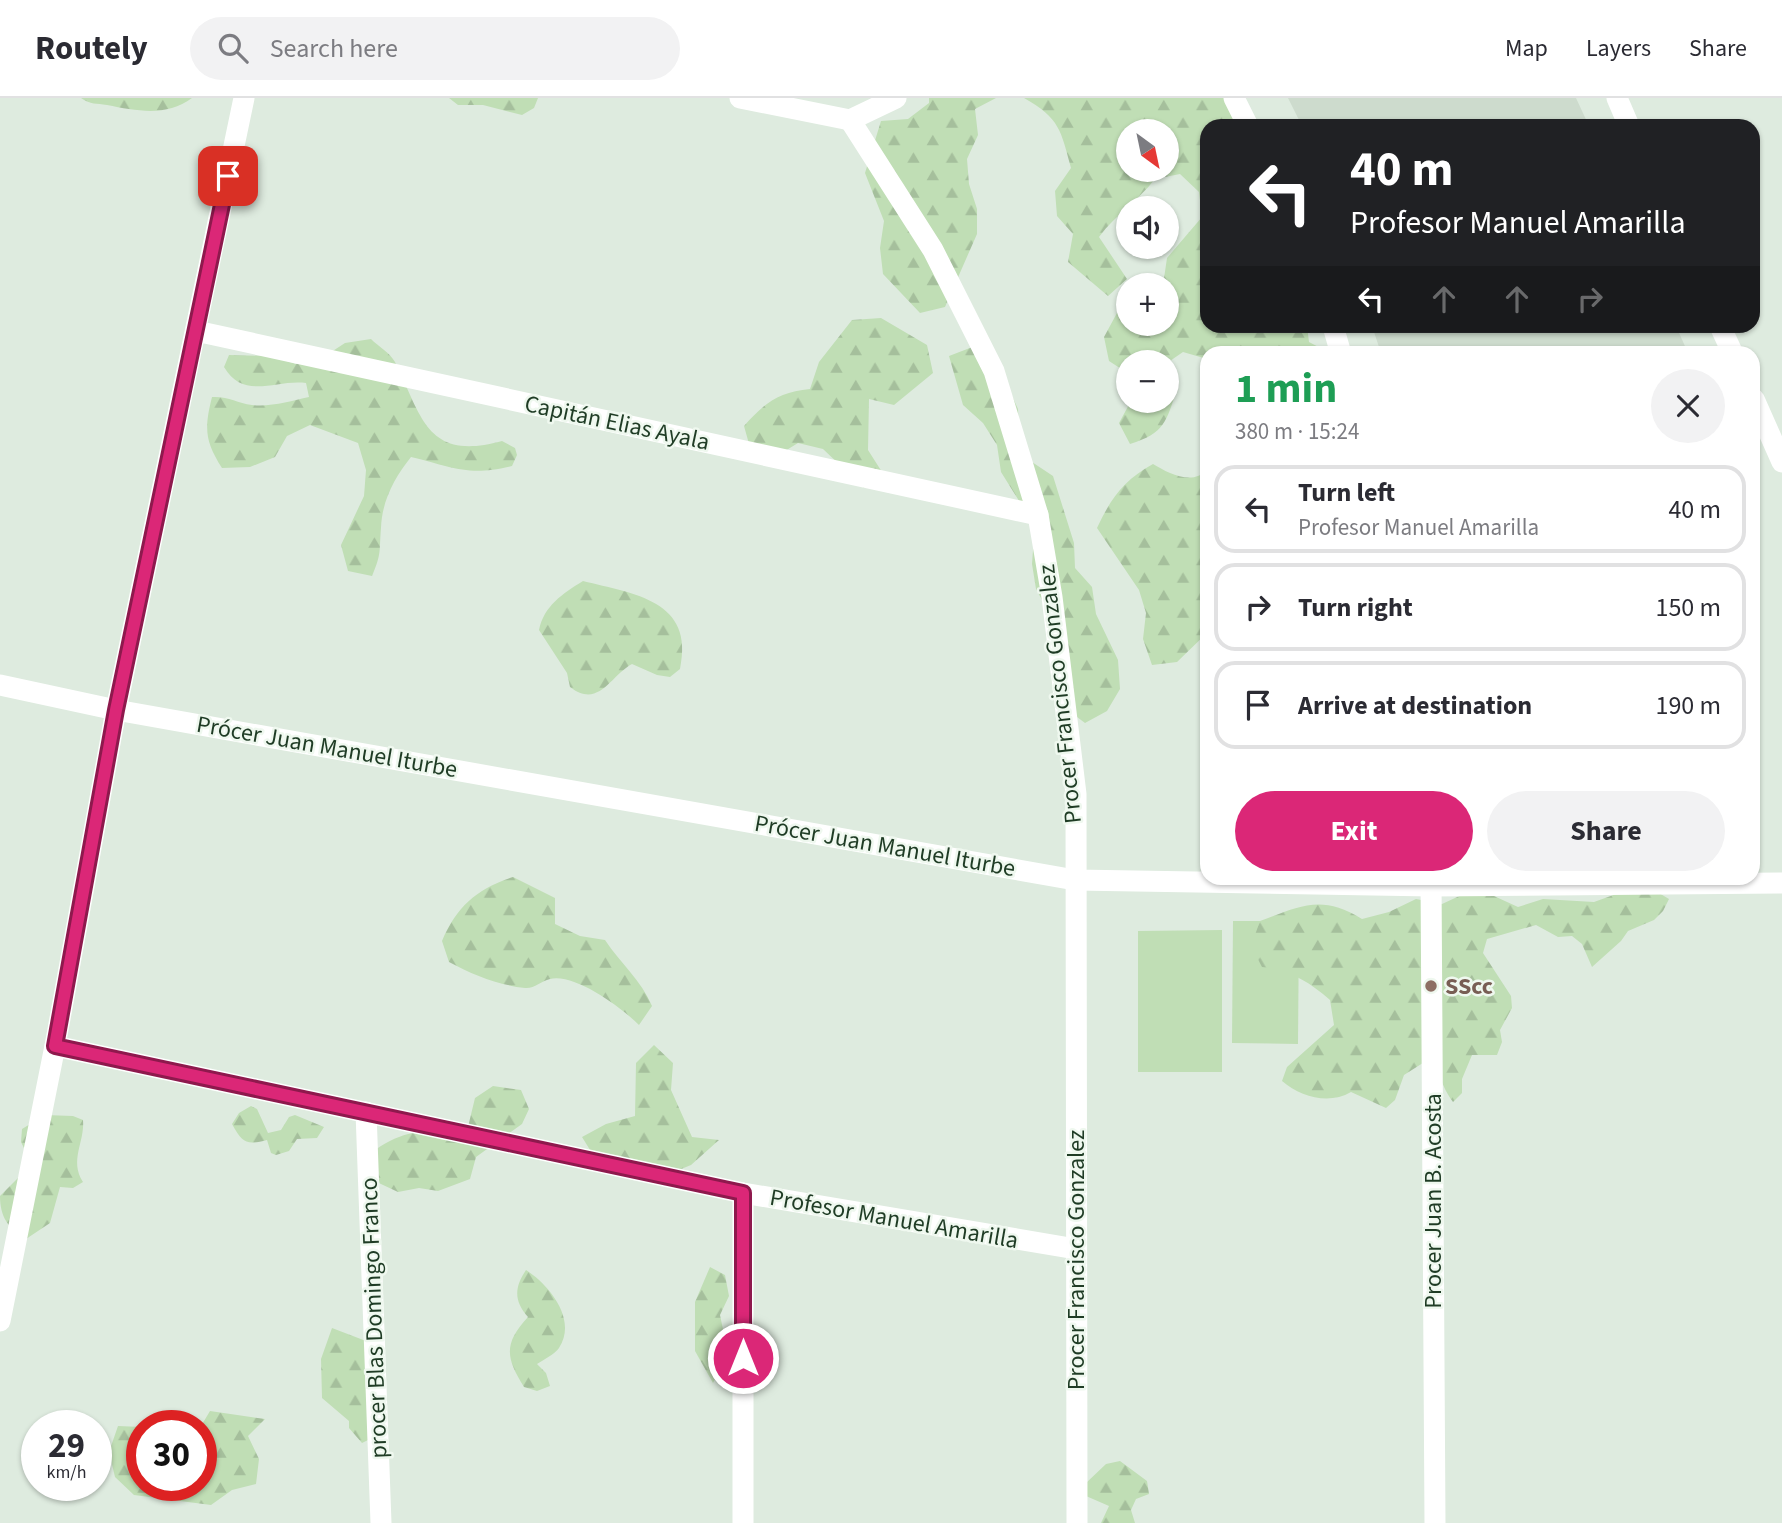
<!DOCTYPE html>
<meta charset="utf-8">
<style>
body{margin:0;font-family:"Source Sans 3",sans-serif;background:#f2f2f3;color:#2b2b33;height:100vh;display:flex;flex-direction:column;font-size:26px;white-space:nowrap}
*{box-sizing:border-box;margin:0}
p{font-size:23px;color:#7c7c81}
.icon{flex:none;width:38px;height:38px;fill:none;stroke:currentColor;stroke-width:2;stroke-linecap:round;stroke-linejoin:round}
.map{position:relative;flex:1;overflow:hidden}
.side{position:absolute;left:1200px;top:248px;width:560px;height:539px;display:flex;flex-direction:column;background:#fff;border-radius:21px;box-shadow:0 2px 5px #0004}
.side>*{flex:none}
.top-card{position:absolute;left:1200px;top:21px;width:560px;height:214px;border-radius:21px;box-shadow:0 2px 5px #0004;background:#202124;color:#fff;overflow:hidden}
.needle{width:46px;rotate:147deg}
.controls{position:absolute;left:1116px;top:21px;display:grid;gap:14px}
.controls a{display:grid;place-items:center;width:63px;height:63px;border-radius:50%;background:#fff;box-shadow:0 2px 5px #0004;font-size:35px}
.speed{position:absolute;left:21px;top:1312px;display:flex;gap:14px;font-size:35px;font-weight:700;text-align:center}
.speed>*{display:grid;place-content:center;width:91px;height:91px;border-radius:50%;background:#fff;box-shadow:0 2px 5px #0004;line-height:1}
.speed small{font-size:18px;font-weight:400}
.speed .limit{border:10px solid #d22;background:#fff;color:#111}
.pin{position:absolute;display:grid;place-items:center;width:60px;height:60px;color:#fff;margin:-30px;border-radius:14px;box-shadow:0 4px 10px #0006}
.me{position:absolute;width:77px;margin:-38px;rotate:0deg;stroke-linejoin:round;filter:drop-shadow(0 0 5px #0008)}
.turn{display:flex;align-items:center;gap:24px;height:147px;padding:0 35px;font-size:32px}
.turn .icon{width:91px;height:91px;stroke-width:2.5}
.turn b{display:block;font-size:49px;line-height:60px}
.lanes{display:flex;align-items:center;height:66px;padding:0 35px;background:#0003;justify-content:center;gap:35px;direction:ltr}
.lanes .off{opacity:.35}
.round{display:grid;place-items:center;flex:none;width:74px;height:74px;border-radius:37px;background:#f2f2f3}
.head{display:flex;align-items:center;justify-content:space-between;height:119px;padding:0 35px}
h1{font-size:42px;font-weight:700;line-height:52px;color:#1e9e55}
.cta{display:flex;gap:14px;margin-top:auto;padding:14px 35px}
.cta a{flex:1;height:80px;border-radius:42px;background:#db2777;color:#fff;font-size:28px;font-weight:700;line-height:80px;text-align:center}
.cta a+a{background:#f2f2f3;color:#2b2b33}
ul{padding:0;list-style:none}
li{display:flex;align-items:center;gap:21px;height:88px;margin:0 14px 10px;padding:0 21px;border:4px solid #e1e1e2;border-radius:21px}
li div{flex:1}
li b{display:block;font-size:26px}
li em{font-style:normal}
header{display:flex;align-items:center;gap:42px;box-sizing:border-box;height:98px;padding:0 35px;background:#fff;border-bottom:2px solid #e1e1e2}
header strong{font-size:33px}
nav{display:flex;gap:38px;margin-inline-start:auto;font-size:24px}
.search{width:490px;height:63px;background:#f2f2f3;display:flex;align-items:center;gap:18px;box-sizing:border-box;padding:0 24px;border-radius:38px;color:#7c7c81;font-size:26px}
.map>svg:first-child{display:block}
</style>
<header>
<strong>Routely</strong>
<div class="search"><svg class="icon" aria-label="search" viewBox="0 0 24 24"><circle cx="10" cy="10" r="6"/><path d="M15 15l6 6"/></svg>Search here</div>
<nav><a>Map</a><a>Layers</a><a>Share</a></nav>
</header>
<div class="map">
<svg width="1782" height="1425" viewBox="0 0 1782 1425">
<defs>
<pattern id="forest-firs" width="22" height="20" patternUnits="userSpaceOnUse" patternTransform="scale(1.75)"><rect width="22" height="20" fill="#c0deb5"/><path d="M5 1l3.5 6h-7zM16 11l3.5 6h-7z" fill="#a5bf9c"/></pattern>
</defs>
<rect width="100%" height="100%" fill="#deebdf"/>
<g fill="#cddbcd">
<path d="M1288,0H1576L1589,28H1302Z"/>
<path d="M1372,228H1676L1688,255H1381Z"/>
<path d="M1754,404L1760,418L1759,751H1754Z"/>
</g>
<g fill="#c0deb5">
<path d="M1233,823H1299L1298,946L1232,945Z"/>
<path d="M1222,832V974H1138V833Z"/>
</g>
<g fill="url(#forest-firs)" fill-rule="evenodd">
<path d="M81,0H192C167,19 137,13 107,7C96,5 91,7 81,0Z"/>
<path d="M449,0H538L534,10L522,17L483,7H458Z"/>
<path d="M929,0H996L975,11L978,37L967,61L969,86L977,111V136L945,209L920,215L883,176L880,150L884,123L865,75L881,23L908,21L929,5Z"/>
<path d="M1024,0H1225L1251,28H1208V228H1307L1309,244L1330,255L1208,256L1207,261L1183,254L1167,265L1129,264V276L1109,263L1104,239L1117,215L1129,208V226H1167V187H1163L1167,160L1202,119L1199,94L1180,76L1155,81C1136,105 1117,115 1099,139L1127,181L1108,198L1068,164L1073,136L1057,118L1055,93L1071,70C1061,33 1060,20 1024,0ZM1129,33H1167V72H1129Z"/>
<path d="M881,220L927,247L933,275L894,307L869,301L868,352L882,374L864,390L823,351L798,345L777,358L751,353L744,328C764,305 779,294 810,291L819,264L852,222Z"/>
<path d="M371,241C378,248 390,255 395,264C422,318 426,364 502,343L515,350L517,357L512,368C468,379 453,369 411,359C395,379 382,402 381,430C379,453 382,455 372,478L348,473L341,447L364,398L366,372L358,345L310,327L287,338L275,359L250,369L222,370C205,343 204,331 212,299C228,298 237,305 252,307C271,309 291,303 309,299L306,285C276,281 244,303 224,269L229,257L271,258L296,266L322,260L345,245Z"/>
<path d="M975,248L1007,287L1018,311L1019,340L1032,364L1053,378L1074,445L1075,470L1092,489L1096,516L1118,562L1120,591L1107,613L1085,625L1065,610L1052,587L1048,513L1036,491L1032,466L1034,438L1026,414L1001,374L997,347L983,325L963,307L949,258Z"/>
<path d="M1167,274L1177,291C1166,324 1165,335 1130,346L1119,325L1131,303H1167Z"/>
<path d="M1153,366C1168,375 1192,388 1207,372L1208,534L1177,564L1152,567L1143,541L1146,515L1139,492L1097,430C1111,400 1124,382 1153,366Z"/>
<path d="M583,483C634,496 695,502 680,571L670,579L657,577L632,566C610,578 599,611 570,589L567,575L539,532C544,508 562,496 583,483Z"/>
<path d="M513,779L555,800V826L580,838L605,842C621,866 641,882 652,908L639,927C622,910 575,875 550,881C541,883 534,891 525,890C498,887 473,877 449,864L442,843C457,808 477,791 513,779Z"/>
<path d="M1644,786L1669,801L1663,813L1654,822L1628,833L1621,843L1592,869L1582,846L1572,838L1558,839L1536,827L1487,841L1483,855L1511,898L1512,910L1500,932L1502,944L1497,957H1472L1462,981V995L1453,1004C1440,986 1444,980 1426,963L1404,977L1395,1002L1386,1010L1351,994C1329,1007 1301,999 1282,983L1287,969L1334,927L1330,902C1308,883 1291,873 1262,869L1251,848L1260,823C1301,808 1321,796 1362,821L1389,814L1416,801L1442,806L1468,794L1494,798L1518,809L1543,801L1594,804Z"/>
<path d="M654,947L673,965L671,992L692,1039L719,1042L691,1067L669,1076L595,1060L582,1039L606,1026L635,1018L636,965Z"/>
<path d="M493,988L521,992L529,1011L522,1026L476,1059L470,1081L438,1093L419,1090L398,1094L366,1079V1059C400,1031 425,1031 467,1033L475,1000Z"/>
<path d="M251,1008L257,1011L268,1035L281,1032L289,1019L295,1017L324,1029L317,1040L297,1041L289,1053L276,1057L271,1055L267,1042C247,1047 243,1046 232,1026L239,1015Z"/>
<path d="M45,1017L73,1018L83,1022C85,1044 69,1062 83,1084L73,1090L60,1089L50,1125L26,1141C8,1130 0,1119 0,1098L18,1080L27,1056L21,1044L22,1031Z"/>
<path d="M710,1169L725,1177L729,1198L720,1217L724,1236L722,1269L713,1285L695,1253V1204Z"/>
<path d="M526,1172C548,1186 578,1221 559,1250C555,1256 543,1262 537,1266L546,1275L550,1288L537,1293L524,1289C506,1260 503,1246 528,1219C514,1203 514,1190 526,1172Z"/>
<path d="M332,1230L366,1243L368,1342L362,1345L349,1330V1323L322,1300L321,1261Z"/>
<path d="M210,1313L265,1321L248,1338L259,1361L256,1386L232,1392L211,1407L134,1397L115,1379L109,1354L118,1328L142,1329V1388H201V1328Z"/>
<path d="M1120,1363L1147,1383L1149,1396L1136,1401L1131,1412L1135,1425H1101L1109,1408L1086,1398V1385L1106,1366Z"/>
</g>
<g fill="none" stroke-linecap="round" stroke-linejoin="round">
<g stroke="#fff" stroke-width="21">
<path d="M740,0L850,22"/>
<path d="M1234,0L1248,28"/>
<path d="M1617,0L1629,28"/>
<path d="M850,22L933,152L994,273L1038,417L1052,499L1076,696L1077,1425"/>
<path d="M850,22L896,0"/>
<path d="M1333,228L1341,256"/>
<path d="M1720,228L1733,256"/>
<path d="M196,233L1038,417"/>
<path d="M1754,301L1782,364"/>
<path d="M0,587L116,612L1075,782L1432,788L1782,785"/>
<path d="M1431,780L1435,1425"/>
<path d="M55,948L743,1095L1076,1151"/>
<path d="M366,1014L381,1425"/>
<path d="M0,1223L55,948L116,612L244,0"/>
<path d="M743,1425V1095"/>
</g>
</g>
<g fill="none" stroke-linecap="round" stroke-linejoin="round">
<defs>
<path id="route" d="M228,78L116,612L55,948L743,1095V1260"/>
</defs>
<use href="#route" stroke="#8e194d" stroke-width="18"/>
<use href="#route" stroke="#db2777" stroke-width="12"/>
</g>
<circle fill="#8d6e63" stroke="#eff8ef" stroke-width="2.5" cx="1431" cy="888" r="7"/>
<g text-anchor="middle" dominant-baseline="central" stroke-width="5" stroke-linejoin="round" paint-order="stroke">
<g font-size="24" fill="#1f3c25" stroke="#eff8ef">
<text transform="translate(617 325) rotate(12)">Capitán Elias Ayala</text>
<text transform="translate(1060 596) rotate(-96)">Procer Francisco Gonzalez</text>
<text transform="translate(327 649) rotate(10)">Prócer Juan Manuel Iturbe</text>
<text transform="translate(885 748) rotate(10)">Prócer Juan Manuel Iturbe</text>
<text transform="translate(1433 1103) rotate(-90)">Procer Juan B. Acosta</text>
<text transform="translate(894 1121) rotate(10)">Profesor Manuel Amarilla</text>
<text transform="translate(1076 1162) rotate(-90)">Procer Francisco Gonzalez</text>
<text transform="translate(374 1220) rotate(-92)">procer Blas Domingo Franco</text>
</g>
<g font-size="24" font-weight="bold" fill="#785e54" stroke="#eff8ef" text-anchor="start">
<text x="1445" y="888">SScc</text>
</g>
</g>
</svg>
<div class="controls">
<a><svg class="needle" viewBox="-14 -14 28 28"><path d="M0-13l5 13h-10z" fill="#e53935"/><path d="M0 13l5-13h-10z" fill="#7c7c81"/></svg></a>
<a><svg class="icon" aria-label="sound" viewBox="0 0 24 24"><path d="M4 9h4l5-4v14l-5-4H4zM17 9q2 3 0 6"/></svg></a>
<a>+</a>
<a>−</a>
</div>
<div class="speed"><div>29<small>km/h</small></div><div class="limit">30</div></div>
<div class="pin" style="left:228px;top:78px;background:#d93025"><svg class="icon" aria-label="arrive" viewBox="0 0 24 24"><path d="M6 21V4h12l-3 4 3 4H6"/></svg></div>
<svg class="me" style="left:743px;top:1260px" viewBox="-20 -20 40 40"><circle r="17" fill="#db2777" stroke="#fff" stroke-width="3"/><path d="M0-11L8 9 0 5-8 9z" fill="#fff"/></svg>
<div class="top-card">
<div class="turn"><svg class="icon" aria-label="left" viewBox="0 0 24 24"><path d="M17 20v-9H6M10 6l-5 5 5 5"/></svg><div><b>40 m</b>Profesor Manuel Amarilla</div></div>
<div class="lanes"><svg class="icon" aria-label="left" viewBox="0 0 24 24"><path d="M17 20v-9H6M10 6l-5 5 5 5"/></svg><svg class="icon off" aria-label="ahead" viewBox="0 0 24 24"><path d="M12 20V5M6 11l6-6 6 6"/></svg><svg class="icon off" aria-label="ahead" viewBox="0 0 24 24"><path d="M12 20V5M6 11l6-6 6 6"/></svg><svg class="icon off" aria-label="right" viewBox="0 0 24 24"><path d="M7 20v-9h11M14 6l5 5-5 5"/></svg></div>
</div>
<section class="side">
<div class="head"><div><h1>1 min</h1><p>380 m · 15:24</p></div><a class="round"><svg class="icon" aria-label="close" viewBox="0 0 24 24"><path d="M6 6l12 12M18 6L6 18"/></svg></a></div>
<ul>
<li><svg class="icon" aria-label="left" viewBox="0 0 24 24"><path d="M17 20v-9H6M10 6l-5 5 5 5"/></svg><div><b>Turn left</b><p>Profesor Manuel Amarilla</p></div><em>40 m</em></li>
<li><svg class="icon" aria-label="right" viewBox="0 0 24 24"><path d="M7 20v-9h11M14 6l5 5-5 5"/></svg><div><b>Turn right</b></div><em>150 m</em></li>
<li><svg class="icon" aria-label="arrive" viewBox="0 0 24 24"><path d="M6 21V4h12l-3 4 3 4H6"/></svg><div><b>Arrive at destination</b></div><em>190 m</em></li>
</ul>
<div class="cta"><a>Exit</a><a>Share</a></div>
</section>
</div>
